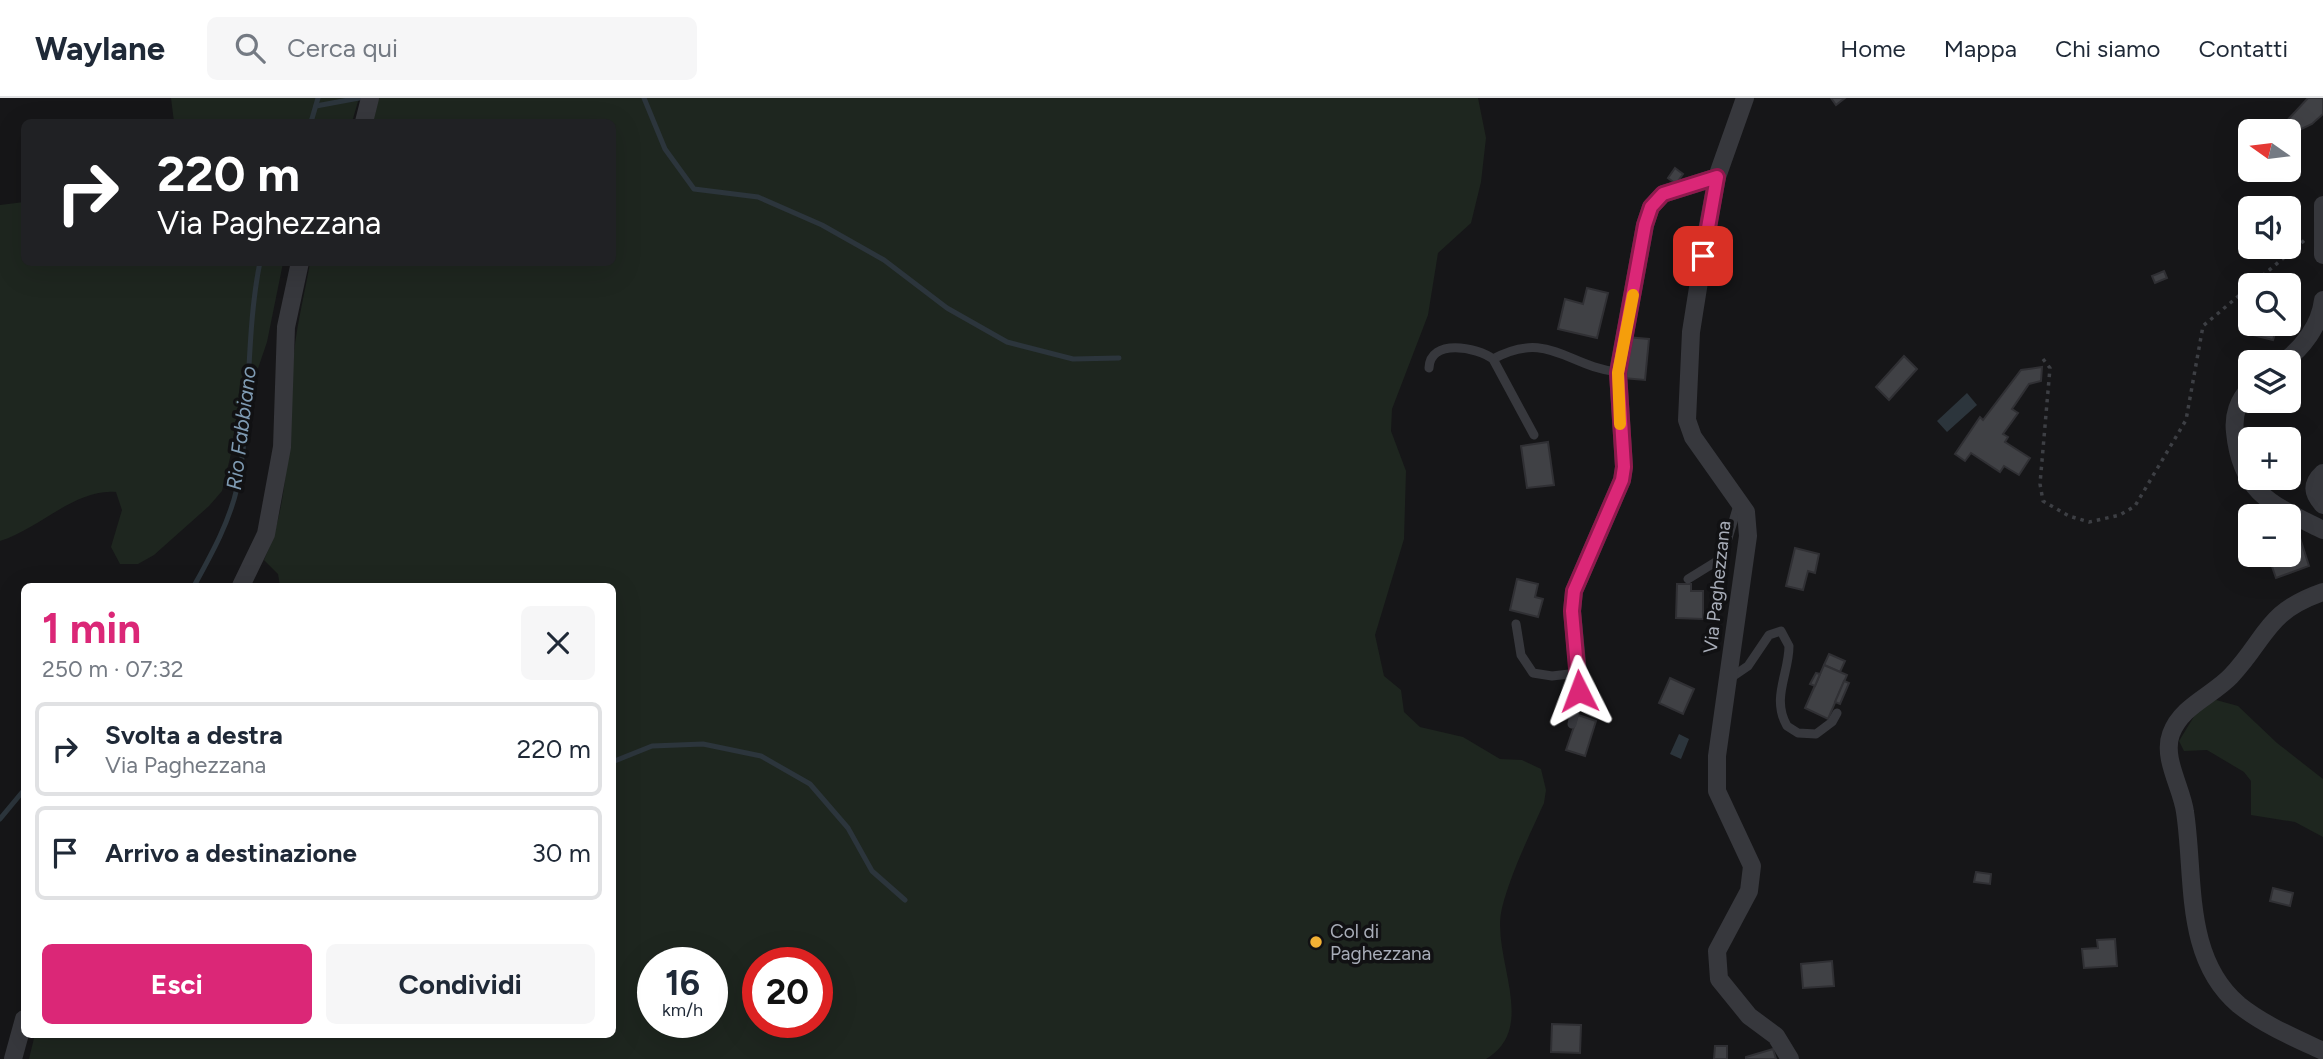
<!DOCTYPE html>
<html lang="it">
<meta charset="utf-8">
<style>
body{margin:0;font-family:Figtree,sans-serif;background:#f6f6f7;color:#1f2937;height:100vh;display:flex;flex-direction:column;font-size:26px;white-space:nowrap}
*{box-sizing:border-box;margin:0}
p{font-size:23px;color:#747a83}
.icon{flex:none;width:38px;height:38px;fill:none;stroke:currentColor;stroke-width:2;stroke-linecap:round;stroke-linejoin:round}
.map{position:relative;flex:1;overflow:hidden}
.side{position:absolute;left:21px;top:485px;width:595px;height:455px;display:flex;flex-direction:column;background:#fff;border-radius:10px;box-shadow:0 7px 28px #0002}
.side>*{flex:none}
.guide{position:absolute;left:21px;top:21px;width:595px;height:147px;border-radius:10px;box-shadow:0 7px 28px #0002;background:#202124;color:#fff;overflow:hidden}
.needle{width:46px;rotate:284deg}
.controls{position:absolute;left:2238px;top:21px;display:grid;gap:14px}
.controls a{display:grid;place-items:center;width:63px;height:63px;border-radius:10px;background:#fff;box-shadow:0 7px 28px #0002;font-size:35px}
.speed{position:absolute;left:637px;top:849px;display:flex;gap:14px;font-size:35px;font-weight:700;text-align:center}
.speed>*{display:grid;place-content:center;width:91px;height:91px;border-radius:50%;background:#fff;box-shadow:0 7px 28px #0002;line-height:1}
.speed small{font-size:18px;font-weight:400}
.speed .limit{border:10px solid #d22;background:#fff;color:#111}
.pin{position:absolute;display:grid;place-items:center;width:60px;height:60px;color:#fff;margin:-30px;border-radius:14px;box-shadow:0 4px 10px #0006}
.me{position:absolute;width:77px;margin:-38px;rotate:357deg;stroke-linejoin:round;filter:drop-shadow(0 0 5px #0008)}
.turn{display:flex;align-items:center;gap:24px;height:147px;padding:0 21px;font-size:32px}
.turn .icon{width:91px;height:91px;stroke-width:2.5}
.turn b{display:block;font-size:49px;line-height:60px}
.round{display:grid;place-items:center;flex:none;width:74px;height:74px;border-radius:10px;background:#f6f6f7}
.head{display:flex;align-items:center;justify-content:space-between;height:119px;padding:0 21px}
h1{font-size:42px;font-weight:700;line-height:52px;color:#db2777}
.button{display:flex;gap:14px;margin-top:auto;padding:14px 21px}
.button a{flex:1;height:80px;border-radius:10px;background:#db2777;color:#fff;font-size:28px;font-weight:700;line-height:80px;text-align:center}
.button a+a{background:#f6f6f7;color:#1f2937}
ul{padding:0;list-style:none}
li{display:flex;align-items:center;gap:21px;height:94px;margin:0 14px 10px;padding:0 7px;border:4px solid #e0e1e3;border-radius:10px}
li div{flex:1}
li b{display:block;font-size:26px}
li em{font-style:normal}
header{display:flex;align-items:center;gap:42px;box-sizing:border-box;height:98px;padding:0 35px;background:#fff;border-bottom:2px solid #e0e1e3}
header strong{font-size:33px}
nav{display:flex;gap:38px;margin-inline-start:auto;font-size:24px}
.search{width:490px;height:63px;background:#f6f6f7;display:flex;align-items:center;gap:18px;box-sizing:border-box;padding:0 24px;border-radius:10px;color:#747a83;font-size:26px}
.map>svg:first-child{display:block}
</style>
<header>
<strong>Waylane</strong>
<div class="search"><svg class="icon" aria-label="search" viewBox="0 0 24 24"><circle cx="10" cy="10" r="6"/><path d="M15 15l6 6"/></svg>Cerca qui</div>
<nav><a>Home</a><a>Mappa</a><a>Chi siamo</a><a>Contatti</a></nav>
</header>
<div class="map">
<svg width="2323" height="961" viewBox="0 0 2323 961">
<rect width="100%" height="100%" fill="#161618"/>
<g fill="#1e261f" fill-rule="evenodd">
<path d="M171,0H359L352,24H174Z"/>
<path d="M378,0H1478L1486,40L1481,84L1471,125L1438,155L1428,217L1392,311L1391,333L1406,373L1404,441L1375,537L1384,578L1401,592L1404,614L1420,629L1463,639L1500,661L1522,662L1541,671L1546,692L1544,705C1529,738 1511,775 1502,810C1490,858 1540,929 1486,961H29L35,936H612V488H280L278,476L264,462C294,396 286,325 294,255C297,225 305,194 310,165L612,164V24H370ZM653,864H712V924H653ZM758,864H817V924H758Z"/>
<path d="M24,104V164L283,165L267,244L236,335L222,393L209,408L154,457L138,466H120L111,449L122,412L116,394C76,390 39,431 0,443V107Z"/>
<path d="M2216,602L2238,608L2277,645L2323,681V739L2295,724L2251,717V683L2244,674L2207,652L2184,653L2179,643L2201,607Z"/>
</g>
<g fill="#2c353c">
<path d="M1967,295L1977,307L1947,334L1937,323Z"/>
<path d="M1679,636L1689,641L1681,661L1670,656Z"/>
</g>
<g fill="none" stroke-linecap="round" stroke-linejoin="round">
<g stroke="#2c353c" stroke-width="5">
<path d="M644,0L665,51L694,91L758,99L822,127L884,162L947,210L1007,244L1073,261L1119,260"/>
<path d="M316,8L359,0"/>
<path d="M311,24L318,0"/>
<path d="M194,488C211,457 229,425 237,390C252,317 245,238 260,164"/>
<path d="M612,664L652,648L703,646L761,658L810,686L848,730L872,773L905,802"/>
<path d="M0,721L24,692"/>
</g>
</g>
<g fill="#404145" stroke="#303034" stroke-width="2">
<path d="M1831,0H1845L1836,7Z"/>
<path d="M2308,0H2323V16L2312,26L2289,37V33H2284L2282,28Z"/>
<path d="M1675,70L1683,76L1676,86L1668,80Z"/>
<path d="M2164,173L2167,180L2155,185L2152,178Z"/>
<path d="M1587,190L1608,195L1597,240L1558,231L1565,201L1583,206Z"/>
<path d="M2250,207V226H2278L2273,242L2241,234Z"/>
<path d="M1626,239L1649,241L1645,282L1623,280Z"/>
<path d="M1904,258L1917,271L1889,302L1876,289Z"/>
<path d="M2042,269L2041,283L2029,286L2012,311L2018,315L2003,336L2008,339L2005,344L2030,360L2019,377L2004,368L2000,374L1971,355L1965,363L1955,356L1980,319L1983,322L2021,272Z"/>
<path d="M1548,344L1554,387L1527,390L1521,348Z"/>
<path d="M2300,440L2309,468L2276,480L2268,457H2289V444Z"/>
<path d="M1795,450L1819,456L1815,475L1808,473L1803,492L1786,488Z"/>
<path d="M1517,481L1538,486L1535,499L1543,501L1538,519L1510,512Z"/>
<path d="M1677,486H1691V493H1703V521L1676,520Z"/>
<path d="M1829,556L1845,563L1840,574L1824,567Z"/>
<path d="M1824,567L1847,577L1828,621L1805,610Z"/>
<path d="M1816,575L1820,576L1815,588L1810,586Z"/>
<path d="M1670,580L1694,591L1683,616L1659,605Z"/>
<path d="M1844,583L1849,585L1840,606L1835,604Z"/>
<path d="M1578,617L1596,623L1585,658L1566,652Z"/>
<path d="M1976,774L1991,776L1990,786L1974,784Z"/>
<path d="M2273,790L2293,795L2290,808L2270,803Z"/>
<path d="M2115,841L2117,868L2084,870L2082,851L2098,850L2097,842Z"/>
<path d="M1832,863L1834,888L1803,890L1801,866Z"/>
<path d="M1552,926L1581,927L1580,955L1551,954Z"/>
<path d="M1715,948H1727V961H1714Z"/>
<path d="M1773,951L1776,961H1746V959Z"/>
</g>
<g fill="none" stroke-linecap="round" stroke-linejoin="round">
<path stroke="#3d3f44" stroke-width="3.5" stroke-dasharray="3.5 5" stroke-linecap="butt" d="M2043,261L2050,270L2040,386L2043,403L2069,418L2089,424L2120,417L2135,408L2186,322L2203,228L2306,141"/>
<g stroke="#37383d" stroke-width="9">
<path d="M1493,261C1548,231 1568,269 1618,274"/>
<path d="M1429,270C1430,240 1477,249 1493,261L1534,337"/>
<path d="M1688,481L1722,460L1739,404"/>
<path d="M1516,526L1521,557L1533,575L1552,578L1578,575L1579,593L1572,626"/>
<path d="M1729,581L1748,568L1769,537L1781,533L1789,548C1789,576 1771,600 1787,628L1798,635L1816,636L1832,624L1837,615"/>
</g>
<g stroke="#37383d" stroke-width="18">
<path d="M1745,0L1717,79L1707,133L1691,234L1687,322L1693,339L1746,414L1748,438L1717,658V693L1752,768L1749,793L1717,853L1719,881L1749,918L1776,938L1790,961"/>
<path d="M364,24L370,0"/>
<path d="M2323,107V157"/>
<path d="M2283,264C2303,250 2320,227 2323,202"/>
<path d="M2250,290C2238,302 2233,318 2235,334C2241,396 2273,407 2323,432"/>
<path d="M2323,375C2311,386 2312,395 2323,407"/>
<path d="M241,488L266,436L282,349L286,229L300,164"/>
<path d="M2323,494C2265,514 2267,540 2231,578C2212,598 2181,608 2171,636C2162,660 2182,690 2185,714C2195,779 2183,860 2239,907C2264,927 2295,940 2323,953"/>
<path d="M1578,575L1572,513L1574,493L1622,382L1624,369L1618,274L1645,127L1651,109L1663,96L1717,79"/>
<path d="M13,961L24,921"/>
</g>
</g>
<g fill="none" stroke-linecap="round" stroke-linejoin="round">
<defs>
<path id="route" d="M1579,593L1572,513L1574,493L1622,382L1624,369L1618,275L1645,127L1651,109L1663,96L1717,79L1703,158"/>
</defs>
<use href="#route" stroke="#8e194d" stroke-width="18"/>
<use href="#route" stroke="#db2777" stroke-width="12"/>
<path stroke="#f59e0b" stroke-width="12" d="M1620,326L1618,275L1633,197"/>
</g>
<circle fill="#f2b134" stroke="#111113" stroke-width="2.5" cx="1316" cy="844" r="7"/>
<g text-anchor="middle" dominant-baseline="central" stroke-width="7" stroke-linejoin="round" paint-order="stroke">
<g font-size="19" fill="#a8adb8" stroke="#111113">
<text transform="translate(1717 489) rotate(-84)">Via Paghezzana</text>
</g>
<g font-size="19" fill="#a8adb8" stroke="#111113" text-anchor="start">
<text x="1330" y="833">Col di<tspan x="1330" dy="22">Paghezzana</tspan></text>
</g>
<g font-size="21" font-style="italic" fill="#7f9bb3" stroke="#111113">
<text transform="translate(241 330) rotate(-83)">Rio Fabbiano</text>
</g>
</g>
</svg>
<div class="controls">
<a><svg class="needle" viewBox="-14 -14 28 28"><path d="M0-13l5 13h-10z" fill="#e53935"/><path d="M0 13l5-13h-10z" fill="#747a83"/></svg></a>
<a><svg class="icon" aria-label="sound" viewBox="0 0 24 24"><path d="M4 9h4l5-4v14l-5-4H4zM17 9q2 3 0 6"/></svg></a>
<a><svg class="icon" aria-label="search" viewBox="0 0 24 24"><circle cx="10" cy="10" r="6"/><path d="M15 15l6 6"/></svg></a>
<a><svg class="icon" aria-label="layers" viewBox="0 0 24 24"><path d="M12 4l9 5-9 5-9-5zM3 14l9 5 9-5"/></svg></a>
<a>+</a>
<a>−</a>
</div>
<div class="speed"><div>16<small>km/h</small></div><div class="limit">20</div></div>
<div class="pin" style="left:1703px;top:158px;background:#d93025"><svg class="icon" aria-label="arrive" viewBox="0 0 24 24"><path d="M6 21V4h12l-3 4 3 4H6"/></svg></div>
<svg class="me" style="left:1579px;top:593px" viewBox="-20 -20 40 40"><path d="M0-17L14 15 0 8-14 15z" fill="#db2777" stroke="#fff" stroke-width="4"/></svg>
<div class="guide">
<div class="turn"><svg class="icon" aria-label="right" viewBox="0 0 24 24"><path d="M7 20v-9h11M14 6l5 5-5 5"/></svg><div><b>220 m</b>Via Paghezzana</div></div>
</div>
<section class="side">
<div class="head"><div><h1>1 min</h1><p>250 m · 07:32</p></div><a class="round"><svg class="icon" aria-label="close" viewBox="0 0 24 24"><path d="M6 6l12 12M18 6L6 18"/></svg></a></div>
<ul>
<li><svg class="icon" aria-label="right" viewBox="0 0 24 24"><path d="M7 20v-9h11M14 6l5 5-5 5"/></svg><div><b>Svolta a destra</b><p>Via Paghezzana</p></div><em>220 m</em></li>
<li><svg class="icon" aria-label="arrive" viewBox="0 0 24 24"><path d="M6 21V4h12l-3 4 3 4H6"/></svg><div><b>Arrivo a destinazione</b></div><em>30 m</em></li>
</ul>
<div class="button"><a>Esci</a><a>Condividi</a></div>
</section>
</div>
